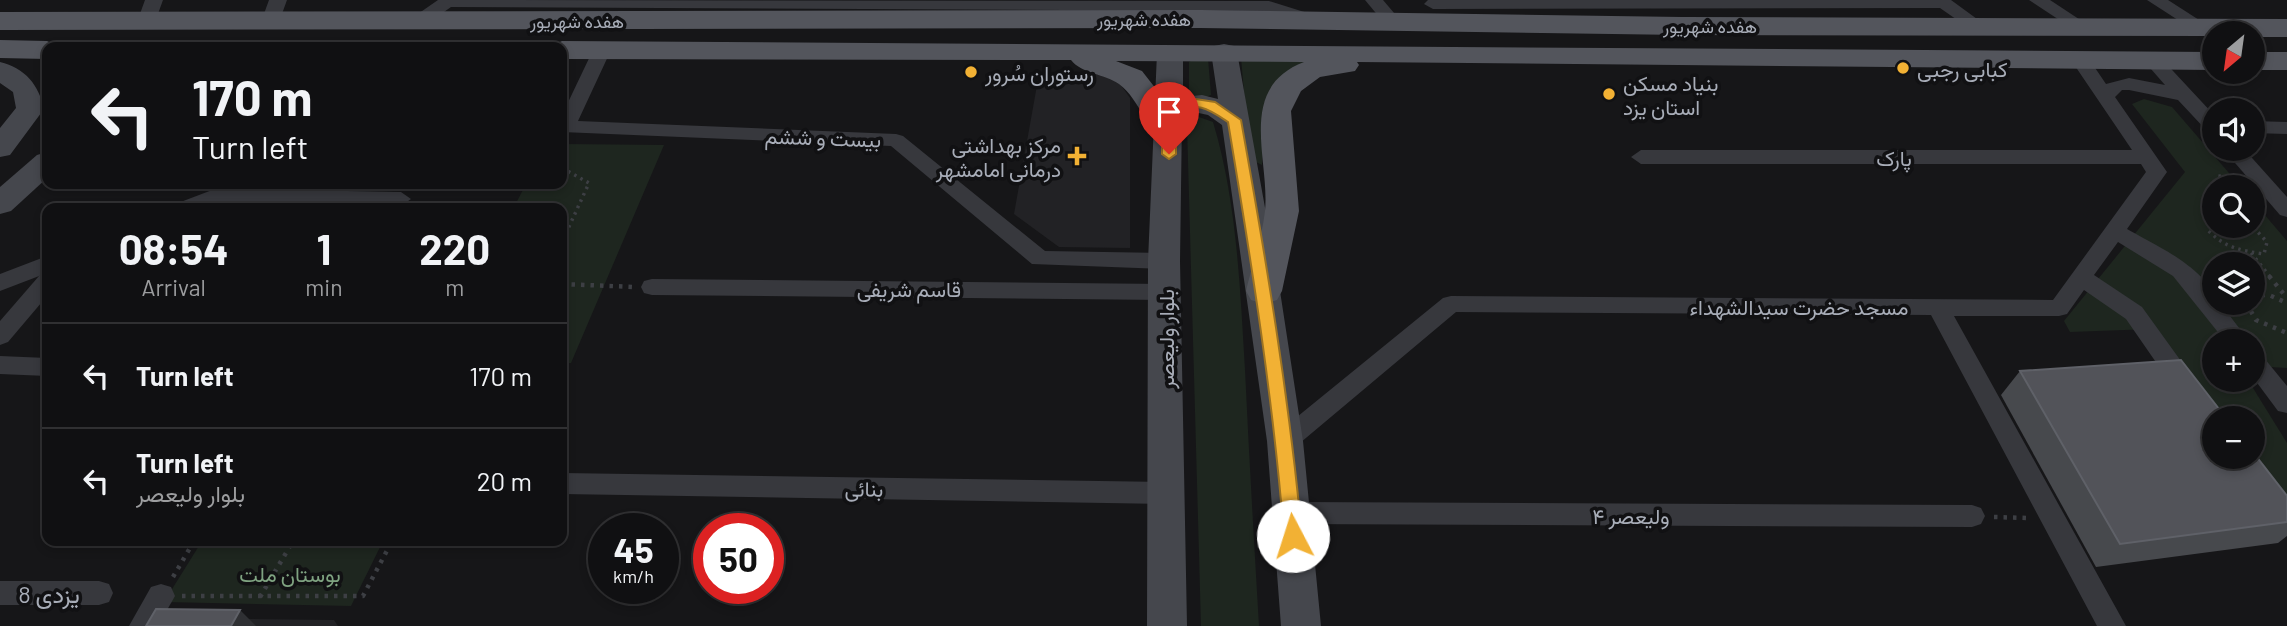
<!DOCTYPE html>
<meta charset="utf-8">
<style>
body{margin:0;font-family:Barlow,Vazirmatn,sans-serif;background:#1e1e20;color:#f1f3f6;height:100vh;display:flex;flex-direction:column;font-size:26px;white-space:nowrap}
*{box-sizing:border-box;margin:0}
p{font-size:23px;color:#9c9d9f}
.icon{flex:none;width:38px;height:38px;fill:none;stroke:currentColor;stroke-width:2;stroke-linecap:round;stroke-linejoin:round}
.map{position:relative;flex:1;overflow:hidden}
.details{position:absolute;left:42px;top:203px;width:525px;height:343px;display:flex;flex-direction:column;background:#101012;border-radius:14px;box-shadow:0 4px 10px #0003,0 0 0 2px #303032}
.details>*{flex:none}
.top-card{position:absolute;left:42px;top:42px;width:525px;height:147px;border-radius:14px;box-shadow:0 4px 10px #0003,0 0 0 2px #303032;background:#101012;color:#f1f3f6;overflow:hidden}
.needle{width:46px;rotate:209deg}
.buttons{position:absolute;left:2202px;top:21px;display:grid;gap:14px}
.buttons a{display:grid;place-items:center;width:63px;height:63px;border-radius:50%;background:#101012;box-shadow:0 4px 10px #0003,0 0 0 2px #303032;font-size:35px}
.speed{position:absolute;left:588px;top:513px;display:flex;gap:14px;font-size:35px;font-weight:700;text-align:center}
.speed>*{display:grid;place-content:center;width:91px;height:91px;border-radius:50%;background:#101012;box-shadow:0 4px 10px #0003,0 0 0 2px #303032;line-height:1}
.speed small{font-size:18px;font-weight:400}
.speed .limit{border:10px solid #d22;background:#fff;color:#111}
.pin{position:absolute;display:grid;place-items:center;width:60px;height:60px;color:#fff;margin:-72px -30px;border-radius:50% 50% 50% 0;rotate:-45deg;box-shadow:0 0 7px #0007}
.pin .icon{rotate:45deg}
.me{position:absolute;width:77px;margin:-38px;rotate:355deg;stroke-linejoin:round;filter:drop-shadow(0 0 5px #0008)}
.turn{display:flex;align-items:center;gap:24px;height:147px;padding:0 35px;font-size:32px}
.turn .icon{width:91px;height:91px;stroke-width:2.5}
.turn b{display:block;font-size:49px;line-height:60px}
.eta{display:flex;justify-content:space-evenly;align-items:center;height:119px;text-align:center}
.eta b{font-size:42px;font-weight:700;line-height:49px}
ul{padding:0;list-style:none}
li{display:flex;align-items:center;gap:21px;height:105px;padding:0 35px;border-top:2px solid #303032}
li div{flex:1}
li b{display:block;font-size:26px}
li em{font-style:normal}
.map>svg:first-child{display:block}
</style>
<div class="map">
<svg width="2287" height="626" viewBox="0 0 2287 626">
<rect width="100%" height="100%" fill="#161618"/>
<g fill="#222225">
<path d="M1092,72L1118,81L1130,98V248L1059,247L1014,214L1039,74Z"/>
<path d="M161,618L334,620L338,626H156Z"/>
</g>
<g fill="#1e261f" fill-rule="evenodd">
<path d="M1197,57L1208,58L1211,95L1201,99L1189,95V62Z"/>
<path d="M1241,58H1344L1280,78L1264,103L1262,165L1250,159Z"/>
<path d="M2144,99L2172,107L2241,187H2214V226H2252V200L2287,241V368L2252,366V341H2214V380H2248L2287,443V508L2252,457V418H2223L2152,329L2070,332L2064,321L2185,172L2132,104ZM2214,264H2252V303H2214Z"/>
<path d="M1199,117L1213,122C1237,201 1240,288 1245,370C1249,455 1254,541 1259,626H1201L1187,125Z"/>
<path d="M562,144L664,145L571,363H562V208H405L407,205L514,207L526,184H562Z"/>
<path d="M202,541H383L351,606L164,602Z"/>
</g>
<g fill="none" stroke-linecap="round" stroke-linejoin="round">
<g stroke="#3d3f44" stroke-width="3.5" stroke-dasharray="2.5 4.5" stroke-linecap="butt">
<path d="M562,168L589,183L562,242"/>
<path d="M2226,187L2218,176L2232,177"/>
<path d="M2214,220L2207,229C2223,247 2241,251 2264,254L2267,242L2255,229L2246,226"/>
<path d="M2251,253L2271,278"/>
</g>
<g stroke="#3d3f44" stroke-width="4.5" stroke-dasharray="3.5 6" stroke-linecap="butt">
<path d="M2269,276L2287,298"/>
<path d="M562,284L634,287"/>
<path d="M2252,295H2269L2287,303"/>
<path d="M2246,303L2256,320L2287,333"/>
<path d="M1994,517L2028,518"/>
<path d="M173,577L194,541"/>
<path d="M182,596H363L392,541"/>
<path d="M260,597L293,541"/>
</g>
<g fill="#37383d" fill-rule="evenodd">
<path d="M145,0H163L155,22L146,27L137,22Z"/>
<path d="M269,0H287L279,22L270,27L261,22Z"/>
<path d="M438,0L1269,1L1317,16L1320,20L1311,25L1267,11L451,7L424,26H412L409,22L412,18Z"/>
<path d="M1365,0H1383L1400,20L1397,24H1385Z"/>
<path d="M1428,0H1951L1988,27L1979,32L1973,31L1940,8L1433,9L1424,4Z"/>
<path d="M2029,0H2050L2091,27L2082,32L2076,31Z"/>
<path d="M2147,0H2168L2210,27L2201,32L2195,31Z"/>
<path d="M602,44L611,50L578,121L896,134L903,136L1045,251L1164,253L1172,256L1175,261L1172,266L1164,269L1032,264L891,146L562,132V115L593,50Z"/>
<path d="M2080,54L2087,56L2106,84L2129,78L2165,85L2144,61L2146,57H2160L2214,115V133L2207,131L2178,100L2129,90H2122L2115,97L2167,172L2127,229C2151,243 2214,271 2214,303H2220L2249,341H2225L2173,276L2118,242L2094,275L2142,307L2222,418H2214V436L2205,433L2126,319L2084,290L2067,314L2059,316H1954L2126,626H2097L1931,315L1456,312L1294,448L1285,451L1276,448L1273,441L1276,434L1443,298L1451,296L2053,300L2146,172L2141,164H1641L1631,157L1641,150H2132L2071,60Z"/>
<path d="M2252,121L2287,122V134L2252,133Z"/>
<path d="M2223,149H2244L2287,197V217L2280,215Z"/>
<path d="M228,184L237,189L401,192L411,199L401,206L218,203L204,208H174L178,203Z"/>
<path d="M47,256V273L0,291V274Z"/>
<path d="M47,274V296L8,342L0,345V321L39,276Z"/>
<path d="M652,279L1165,284L1173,286L1176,292L1173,298L1165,300L652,295L644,293L641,287L644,281Z"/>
<path d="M2252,350L2260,353L2287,386V413L2278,411L2252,376Z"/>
<path d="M0,356L47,358V376L0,374Z"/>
<path d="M562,473L1166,482L1175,485L1179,493L1175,501L1166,504L562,494Z"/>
<path d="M1291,502L1972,505L1981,508L1985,516L1981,524L1972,527L1291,524L1282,521L1278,513L1282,505Z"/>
<path d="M0,581H99L109,584L113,593L109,602L99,605H0Z"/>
<path d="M161,584L171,587L175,596L158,626H129L151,587Z"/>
</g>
<g fill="#45474d" fill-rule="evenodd">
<path d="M1224,44L1234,46L1237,52L1280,291L1303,441L1321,626H1281L1267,441L1222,125L1208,115L1194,112L1182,118L1180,261L1187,626H1147L1148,261L1157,53L1160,47H1180L1183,53V97L1202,95L1218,99L1211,52L1214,46Z"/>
<path d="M0,62C25,68 39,85 44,109L10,155L0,157V128L16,108L13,92L0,83Z"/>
<path d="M47,152V178L11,211L0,214V187L37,155Z"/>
</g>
<g fill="#53555c" fill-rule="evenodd">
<path d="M1200,10L1682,17L2287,19V37H2252V33H2214V36L1682,35L1200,28L0,30V12Z"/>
<path d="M0,40L47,41L60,47H47V59L0,58Z"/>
<path d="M562,41L2214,52V70L1357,62L1359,65L1355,71L1320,77L1301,91L1291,111L1299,211L1282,291L1277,300L1264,304L1251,300L1246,291C1252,265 1262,238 1265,211C1270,159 1236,88 1304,62L1116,61L1142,71L1181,121L1186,128L1181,135C1147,144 1143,101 1119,84C1105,74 1082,74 1071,60L562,59V47H549Z"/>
<rect x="2252" y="52" width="35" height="18"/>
</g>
</g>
<path fill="#47494d" d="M2020,371L2287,496V536L2278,543L2096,567L2001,395Z"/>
<path fill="#2f3033" d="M240,610L256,626H231Z"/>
<g fill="#525359" stroke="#5f6168" stroke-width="2">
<path d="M2181,360L2226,418H2214V457H2252V451L2287,496V522L2120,544L2020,371Z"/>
<path d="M156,609L240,610L231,626H146Z"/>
</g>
<path fill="#f2b134" stroke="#9d7322" stroke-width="2" d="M1189,98L1215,102L1241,120C1266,259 1289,396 1302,536L1300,541H1287L1284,536C1273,397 1251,260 1228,122C1210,110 1195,99 1176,115V154L1169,159L1162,154V114L1174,103Z"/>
<g fill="#f2b134" stroke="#111113" stroke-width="2.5">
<circle cx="1903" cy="68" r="7"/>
<circle cx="971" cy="72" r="7"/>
<circle cx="1609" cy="94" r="7"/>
<path d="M1073.5 145.5h7v7h7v7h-7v7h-7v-7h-7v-7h7z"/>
</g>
<g text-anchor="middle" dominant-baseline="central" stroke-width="7" stroke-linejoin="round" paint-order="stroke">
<g font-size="18" fill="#a8adb8" stroke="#111113">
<text x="1144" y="19">هفده شهریور</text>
<text x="577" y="21">هفده شهریور</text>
<text x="1710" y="26">هفده شهریور</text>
</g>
<g font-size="21" fill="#a8adb8" stroke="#111113" text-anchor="start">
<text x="1917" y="68">کبابی رجبی</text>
<text x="985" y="72">رستوران سُرور</text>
<text x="1623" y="82">بنیاد مسکن<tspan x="1623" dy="24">استان یزد</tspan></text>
<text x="1061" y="144" text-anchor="end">مرکز بهداشتی<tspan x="1061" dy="24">درمانی امامشهر</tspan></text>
</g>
<g font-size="21" fill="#a8adb8" stroke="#111113">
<text transform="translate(823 137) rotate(2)">بیست و ششم</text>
<text x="1894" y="157">پارک</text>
<text x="909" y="288">قاسم شریفی</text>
<text x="1799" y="306">مسجد حضرت سیدالشهداء</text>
<text transform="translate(1165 339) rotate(-90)">بلوار ولیعصر</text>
<text transform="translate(864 488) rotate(1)">بنائی</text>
<text x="1631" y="515">ولیعصر ۴</text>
</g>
<g font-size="21" fill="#7fa381" stroke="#111113">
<text x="290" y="573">بوستان ملت</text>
</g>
<g font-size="24" fill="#a8adb8" stroke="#111113">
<text x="49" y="593">یزدی 8</text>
</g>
</g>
</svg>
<div class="buttons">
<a><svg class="needle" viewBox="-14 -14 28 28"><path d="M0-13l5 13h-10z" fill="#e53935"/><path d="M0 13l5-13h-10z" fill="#9c9d9f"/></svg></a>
<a><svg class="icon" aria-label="sound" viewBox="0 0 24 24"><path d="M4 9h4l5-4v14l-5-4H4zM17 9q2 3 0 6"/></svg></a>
<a><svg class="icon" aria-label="search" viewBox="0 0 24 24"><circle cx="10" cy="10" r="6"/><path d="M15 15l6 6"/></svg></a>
<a><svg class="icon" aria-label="layers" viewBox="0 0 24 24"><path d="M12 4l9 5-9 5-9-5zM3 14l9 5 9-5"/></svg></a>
<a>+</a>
<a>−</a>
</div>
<div class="speed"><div>45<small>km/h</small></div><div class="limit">50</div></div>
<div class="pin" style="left:1169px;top:154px;background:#d93025"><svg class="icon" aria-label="arrive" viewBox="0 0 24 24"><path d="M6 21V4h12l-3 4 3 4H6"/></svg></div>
<svg class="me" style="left:1293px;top:536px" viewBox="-20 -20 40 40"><circle r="19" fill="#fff"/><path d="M0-13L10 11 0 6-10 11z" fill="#f2b134"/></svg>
<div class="top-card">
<div class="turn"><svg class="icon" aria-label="left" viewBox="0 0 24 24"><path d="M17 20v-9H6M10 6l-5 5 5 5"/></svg><div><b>170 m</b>Turn left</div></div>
</div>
<section class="details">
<div class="eta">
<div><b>08:54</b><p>Arrival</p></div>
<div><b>1</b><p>min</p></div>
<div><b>220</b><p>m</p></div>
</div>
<ul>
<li><svg class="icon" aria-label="left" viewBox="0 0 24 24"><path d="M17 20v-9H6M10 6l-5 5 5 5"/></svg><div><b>Turn left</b></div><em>170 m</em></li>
<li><svg class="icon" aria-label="left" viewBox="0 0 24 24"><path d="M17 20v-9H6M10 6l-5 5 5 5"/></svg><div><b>Turn left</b><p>بلوار ولیعصر</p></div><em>20 m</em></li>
</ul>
</section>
</div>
